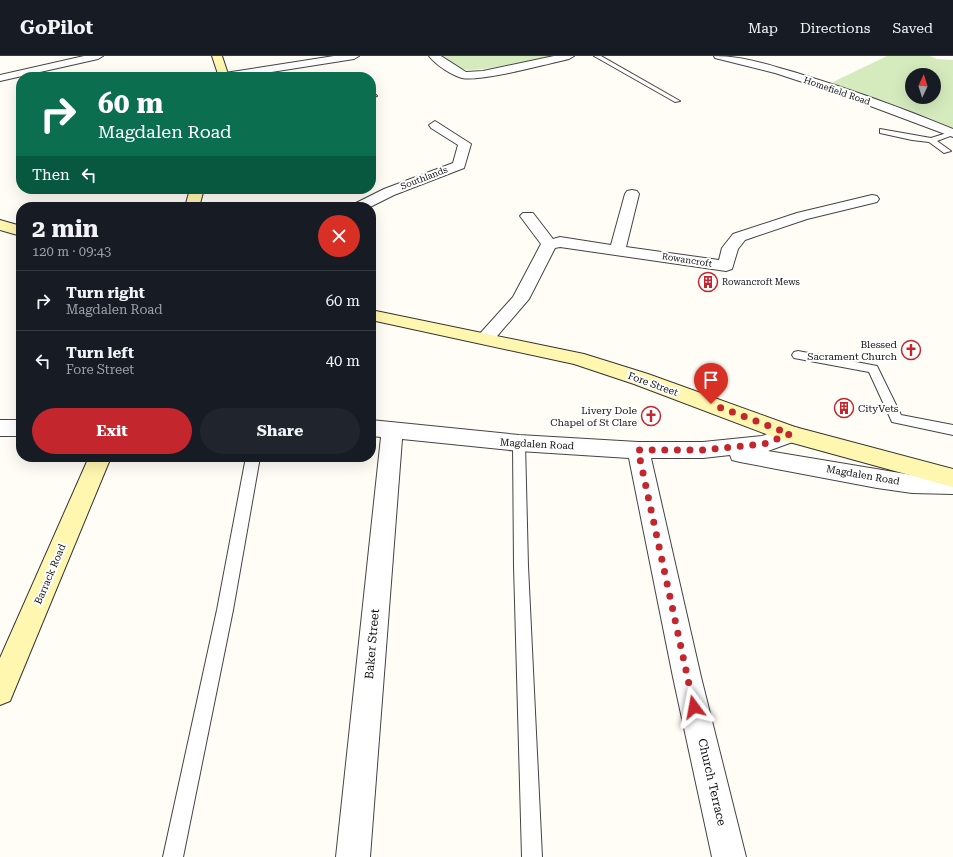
<!DOCTYPE html>
<meta charset="utf-8">
<style>
body{margin:0;font-family:"Roboto Serif",serif;background:#20242c;color:#f1f3f6;height:100vh;display:flex;flex-direction:column;font-size:15px;white-space:nowrap}
*{box-sizing:border-box;margin:0}
p{font-size:13px;color:#9ea1a6}
.icon{flex:none;width:22px;height:22px;fill:none;stroke:currentColor;stroke-width:2;stroke-linecap:round;stroke-linejoin:round}
.map{position:relative;flex:1;overflow:hidden}
.panel{position:absolute;left:16px;top:146px;width:360px;height:260px;display:flex;flex-direction:column;background:#171b24;border-radius:16px;box-shadow:0 4px 16px #0002}
.panel>*{flex:none}
.banner{position:absolute;left:16px;top:16px;width:360px;height:122px;border-radius:16px;box-shadow:0 4px 16px #0002;background:#0b6e4f;color:#fff;overflow:hidden}
.needle{width:26px;rotate:4deg}
.tools{position:absolute;left:905px;top:12px;display:grid;gap:8px}
.tools a{display:grid;place-items:center;width:36px;height:36px;border-radius:50%;background:#171b24;box-shadow:0 4px 16px #0002;font-size:20px}
.pin{position:absolute;display:grid;place-items:center;width:34px;height:34px;color:#fff;margin:-41px -17px;border-radius:50% 50% 50% 0;rotate:-45deg;box-shadow:0 0 4px #0007}
.pin .icon{rotate:45deg}
.me{position:absolute;width:44px;margin:-22px;rotate:347deg;stroke-linejoin:round;filter:drop-shadow(0 0 3px #0008)}
.turn{display:flex;align-items:center;gap:14px;height:84px;padding:0 16px;font-size:18px}
.turn .icon{width:52px;height:52px;stroke-width:2.5}
.turn b{display:block;font-size:28px;line-height:34px}
.then{display:flex;align-items:center;height:38px;padding:0 16px;background:#0003;gap:8px;font-size:15px}
.round{display:grid;place-items:center;flex:none;width:42px;height:42px;border-radius:21px;background:#20242c}
.headline{display:flex;align-items:center;justify-content:space-between;height:68px;padding:0 16px}
h1{font-size:24px;font-weight:700;line-height:30px}
.button{display:flex;gap:8px;margin-top:auto;padding:8px 16px}
.button a{flex:1;height:46px;border-radius:24px;background:#c4262e;color:#fff;font-size:16px;font-weight:700;line-height:46px;text-align:center}
.button a+a{background:#20242c;color:#f1f3f6}
ul{padding:0;list-style:none}
li{display:flex;align-items:center;gap:12px;height:60px;padding:0 16px;border-top:1px solid #363941}
li div{flex:1}
li b{display:block;font-size:15px}
li em{font-style:normal}
header{display:flex;align-items:center;gap:24px;box-sizing:border-box;height:56px;padding:0 20px;background:#171b24;border-bottom:1px solid #363941}
header strong{font-size:19px}
nav{display:flex;gap:22px;margin-inline-start:auto;font-size:14px}
.map>svg:first-child{display:block}
</style>
<header>
<strong>GoPilot</strong>
<nav><a>Map</a><a>Directions</a><a>Saved</a></nav>
</header>
<div class="map">
<svg width="953" height="801" viewBox="0 0 953 801">
<rect width="100%" height="100%" fill="#fffdf5"/>
<g fill="#d5ebbd" fill-rule="evenodd">
<path d="M444,0H551C534,3 473,19 459,12C454,9 449,4 444,0Z"/>
<path d="M887,0H930L937,3L953,4V73L831,27ZM912,19H934V41H912Z"/>
</g>
<g fill="none" stroke-linecap="round" stroke-linejoin="round">
<defs>
<g id="lane">
<path d="M594,0H601L680,45L675,46Z"/>
<path d="M371,38L376,39L377,40L371,42Z"/>
<path d="M880,73L931,82L953,75V79L937,85L951,95L944,97L929,86L912,84L880,77Z"/>
<path d="M798,295L877,310L901,359L953,369V379L892,366L869,316L794,302L792,299L794,296Z"/>
<path d="M519,382L524,384L525,387L528,510L542,801H522L514,510L513,387L514,384Z"/>
<path d="M246,401H260L233,554L183,801H163L217,554Z"/>
</g>
<g id="street">
<path d="M84,0H103L98,3L0,25V19Z"/>
<path d="M334,0H359L354,3L240,21L220,20L225,17Z"/>
<path d="M429,0H441L466,16L483,15L554,0H574L569,3C546,8 482,26 462,22C451,19 436,9 429,0Z"/>
<path d="M714,0C743,0 770,9 797,17C850,33 902,52 953,73V81L833,36L775,17L715,2Z"/>
<path d="M435,65L471,88L464,112L394,139L370,151H352L354,148L384,133L453,107L458,89L431,72L429,69Z"/>
<path d="M632,134L637,135L639,138L626,191L719,204L722,192L733,178L797,157L872,139L877,140L879,143L877,146L807,163L745,184L738,193L732,213L726,215L560,191L555,192L529,243L492,286L485,288L478,286L476,282L513,241L541,188L520,160L523,157H533L553,183L560,181L611,189L625,138L627,135Z"/>
<rect x="0" y="364" width="21" height="16"/>
<path d="M371,364L519,379L638,386H703L762,380L790,370L798,372L801,378L798,384L768,395L912,419L953,420V438L912,437L877,432L740,406L732,404L730,399L703,402H651L701,621L746,801H712L673,621L629,402L519,395L402,383L370,801H336L381,381L371,380Z"/>
</g>
<g id="secondary">
<path d="M212,0H222L229,21H219Z"/>
<path d="M190,133H204L199,151H185Z"/>
<path d="M0,164L21,170V180L0,174Z"/>
<path d="M371,254L584,298L648,318L795,371L953,413V431L782,384L634,328L574,308L371,264Z"/>
<path d="M89,401H111L10,645L0,649V602Z"/>
</g>
</defs>
<use href="#lane" stroke="#444" stroke-width="2"/>
<use href="#street" stroke="#444" stroke-width="2"/>
<use href="#secondary" stroke="#333" stroke-width="2"/>
<use href="#lane" fill="#fff" fill-rule="evenodd"/>
<use href="#street" fill="#fff" fill-rule="evenodd"/>
<use href="#secondary" fill="#fff6b0" fill-rule="evenodd"/>
</g>
<g fill="none" stroke-linecap="round" stroke-linejoin="round">
<path stroke="#c4262e" stroke-width="7" stroke-dasharray="0 12.6" d="M694,651L638,394H703L764,388L790,378L711,348"/>
</g>
<defs>
<symbol id="building-ring" viewBox="-11 -11 22 22"><circle r="9.5" fill="#fff" stroke="#c4262e" stroke-width="1.5"/><path d="M-4-6H4V6H1V3H-1V6H-4ZM-2.5-4.3h1.7v1.8h-1.7ZM.8-4.3h1.7v1.8H.8ZM-2.5-1h1.7V.8h-1.7ZM.8-1h1.7V.8H.8Z" fill="#c4262e"/></symbol>
<symbol id="church-ring" viewBox="-11 -11 22 22"><circle r="9.5" fill="#fff" stroke="#c4262e" stroke-width="1.5"/><path d="M-1.2-6h2.4v3.5h3.3v2.4h-3.3V6h-2.4V-.1h-3.3v-2.4h3.3Z" fill="#c4262e"/></symbol>
</defs>
<g fill-rule="evenodd">
<use href="#building-ring" x="697" y="215" width="22" height="22"/>
<use href="#church-ring" x="900" y="283" width="22" height="22"/>
<use href="#building-ring" x="833" y="341" width="22" height="22"/>
<use href="#church-ring" x="640" y="349" width="22" height="22"/>
</g>
<g text-anchor="middle" dominant-baseline="central" stroke-width="4" stroke-linejoin="round" paint-order="stroke">
<g font-size="9" fill="#111" stroke="#fff">
<text transform="translate(837 35) rotate(19)">Homefield Road</text>
<text transform="translate(424 122) rotate(-21)">Southlands</text>
<text transform="translate(687 204) rotate(9)">Rowancroft</text>
</g>
<g font-size="9" fill="#111" stroke="#fff" text-anchor="start">
<text x="722" y="226">Rowancroft Mews</text>
</g>
<g font-size="10" fill="#111" stroke="#fff" text-anchor="end">
<text x="897" y="288">Blessed<tspan x="897" dy="12">Sacrament Church</tspan></text>
<text x="858" y="352" text-anchor="start">CityVets</text>
<text x="637" y="354">Livery Dole<tspan x="637" dy="12">Chapel of St Clare</tspan></text>
</g>
<g font-size="10" fill="#111" stroke="#fff">
<text transform="translate(653 328) rotate(20)">Fore Street</text>
<text transform="translate(537 388) rotate(3)">Magdalen Road</text>
<text transform="translate(863 419) rotate(10)">Magdalen Road</text>
<text transform="translate(50 518) rotate(-67)">Barrack Road</text>
</g>
<g font-size="12" fill="#111" stroke="#fff">
<text transform="translate(372 588) rotate(-85)">Baker Street</text>
<text transform="translate(712 726) rotate(77)">Church Terrace</text>
</g>
</g>
</svg>
<div class="tools">
<a><svg class="needle" viewBox="-14 -14 28 28"><path d="M0-13l5 13h-10z" fill="#e53935"/><path d="M0 13l5-13h-10z" fill="#9ea1a6"/></svg></a>
</div>
<div class="pin" style="left:711px;top:348px;background:#d93025"><svg class="icon" aria-label="arrive" viewBox="0 0 24 24"><path d="M6 21V4h12l-3 4 3 4H6"/></svg></div>
<svg class="me" style="left:694px;top:651px" viewBox="-20 -20 40 40"><path d="M0-17L14 15 0 8-14 15z" fill="#c4262e" stroke="#fff" stroke-width="4"/></svg>
<div class="banner">
<div class="turn"><svg class="icon" aria-label="right" viewBox="0 0 24 24"><path d="M7 20v-9h11M14 6l5 5-5 5"/></svg><div><b>60 m</b>Magdalen Road</div></div>
<div class="then">Then<svg class="icon" aria-label="left" viewBox="0 0 24 24"><path d="M17 20v-9H6M10 6l-5 5 5 5"/></svg></div>
</div>
<section class="panel">
<div class="headline"><div><h1>2 min</h1><p>120 m · 09:43</p></div><a class="round" style="background:#d93025;color:#fff"><svg class="icon" aria-label="close" viewBox="0 0 24 24"><path d="M6 6l12 12M18 6L6 18"/></svg></a></div>
<ul>
<li><svg class="icon" aria-label="right" viewBox="0 0 24 24"><path d="M7 20v-9h11M14 6l5 5-5 5"/></svg><div><b>Turn right</b><p>Magdalen Road</p></div><em>60 m</em></li>
<li><svg class="icon" aria-label="left" viewBox="0 0 24 24"><path d="M17 20v-9H6M10 6l-5 5 5 5"/></svg><div><b>Turn left</b><p>Fore Street</p></div><em>40 m</em></li>
</ul>
<div class="button"><a>Exit</a><a>Share</a></div>
</section>
</div>
